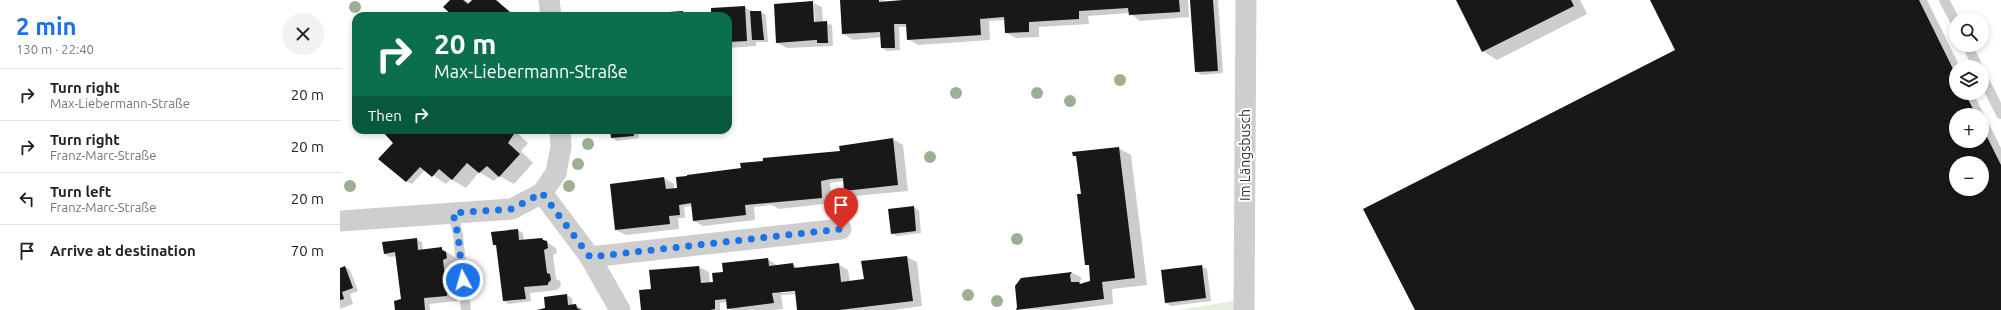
<!DOCTYPE html>
<meta charset="utf-8">
<style>
body{margin:0;font-family:Ubuntu,sans-serif;background:#f2f2f2;color:#202124;height:100vh;display:flex;flex-direction:column;font-size:15px;white-space:nowrap}
*{box-sizing:border-box;margin:0}
p{font-size:13px;color:#757577}
.icon{flex:none;width:22px;height:22px;fill:none;stroke:currentColor;stroke-width:2;stroke-linecap:round;stroke-linejoin:round}
.map{position:relative;flex:1;overflow:hidden}
.panel{display:flex;flex-direction:column;background:#fff;width:340px}
.panel>*{flex:none}
.hud{position:absolute;left:12px;top:12px;width:380px;height:122px;border-radius:12px;box-shadow:0 2px 6px #0003;background:#0b6e4f;color:#fff;overflow:hidden}
.tools{position:absolute;left:1609px;top:12px;display:grid;gap:8px}
.tools a{display:grid;place-items:center;width:40px;height:40px;border-radius:50%;background:#fff;box-shadow:0 2px 6px #0003;font-size:20px}
.pin{position:absolute;display:grid;place-items:center;width:34px;height:34px;color:#fff;margin:-41px -17px;border-radius:50% 50% 50% 0;rotate:-45deg;box-shadow:0 0 4px #0007}
.pin .icon{rotate:45deg}
.me{position:absolute;width:44px;margin:-22px;rotate:354deg;stroke-linejoin:round;filter:drop-shadow(0 0 3px #0008)}
.turn{display:flex;align-items:center;gap:14px;height:84px;padding:0 16px;font-size:18px}
.turn .icon{width:52px;height:52px;stroke-width:2.5}
.turn b{display:block;font-size:28px;line-height:34px}
.then{display:flex;align-items:center;height:38px;padding:0 16px;background:#0003;gap:8px;font-size:15px}
.round{display:grid;place-items:center;flex:none;width:42px;height:42px;border-radius:21px;background:#f2f2f2}
.headline{display:flex;align-items:center;justify-content:space-between;height:68px;padding:0 16px}
h1{font-size:24px;font-weight:700;line-height:30px;color:#1a73e8}
ul{padding:0;list-style:none}
li{display:flex;align-items:center;gap:12px;height:52px;padding:0 16px;border-top:1px solid #e0e0e0}
li div{flex:1}
li b{display:block;font-size:15px}
li em{font-style:normal}
main{display:flex;flex:1;min-height:0}
.map>svg:first-child{display:block}
</style>
<main>
<section class="panel">
<div class="headline"><div><h1>2 min</h1><p>130 m · 22:40</p></div><a class="round"><svg class="icon" aria-label="close" viewBox="0 0 24 24"><path d="M6 6l12 12M18 6L6 18"/></svg></a></div>
<ul>
<li><svg class="icon" aria-label="right" viewBox="0 0 24 24"><path d="M7 20v-9h11M14 6l5 5-5 5"/></svg><div><b>Turn right</b><p>Max-Liebermann-Straße</p></div><em>20 m</em></li>
<li><svg class="icon" aria-label="right" viewBox="0 0 24 24"><path d="M7 20v-9h11M14 6l5 5-5 5"/></svg><div><b>Turn right</b><p>Franz-Marc-Straße</p></div><em>20 m</em></li>
<li><svg class="icon" aria-label="left" viewBox="0 0 24 24"><path d="M17 20v-9H6M10 6l-5 5 5 5"/></svg><div><b>Turn left</b><p>Franz-Marc-Straße</p></div><em>20 m</em></li>
<li><svg class="icon" aria-label="arrive" viewBox="0 0 24 24"><path d="M6 21V4h12l-3 4 3 4H6"/></svg><div><b>Arrive at destination</b></div><em>70 m</em></li>
</ul>
</section>
<div class="map">
<svg width="1661" height="310" viewBox="0 0 1661 310">
<rect width="100%" height="100%" fill="#fff"/>
<path fill="#e6eee0" d="M894,301V310H838Z"/>
<g fill="#0003" fill-rule="evenodd">
<path d="M111,0H125L130,3L133,0H156L174,16H115Z"/>
<path d="M501,0H542L546,2L565,0H848L849,17L800,21L790,13L748,16L749,24L699,27V37L676,38L666,33L665,20L649,21L650,40L578,45L568,39L567,27H559L560,50L547,51L542,48V37L513,40L503,34Z"/>
<path d="M851,0H878L883,73L861,75L856,71Z"/>
<path d="M1117,0H1240L1247,14L1157,60L1143,51Z"/>
<path d="M1311,0H1587L1620,67H1616V93H1633L1661,148V310H1076L1336,50ZM1616,115H1642V141H1616ZM1616,163H1642V189H1616Z"/>
<path d="M473,2V23H475L474,3L482,7L483,22L492,25L493,46L447,48L437,43Z"/>
<path d="M404,7L413,12H421L426,15L428,42H416V46L388,48V16H372Z"/>
<path d="M343,12L350,16H302Z"/>
<path d="M42,130H176L175,131L188,143L181,151L193,163L174,184L159,176L154,181L139,172L126,188L111,179L106,184L85,170L72,184L66,181L59,146Z"/>
<path d="M271,130H298L299,138L277,141L272,138Z"/>
<path d="M553,139L563,145L568,191L515,196L505,190L504,181L490,183L492,203L439,209L432,205L414,207L415,220L363,226L354,221L352,206L344,207L345,218H338L339,229L286,235L276,230L324,178L334,184V189L401,169L423,162L424,159L501,152Z"/>
<path d="M778,148L791,155L807,285L772,289L773,304L726,310L677,309L681,279L733,273L742,278L740,281V283L743,285L751,282L750,266L746,264L742,194L738,158L734,155Z"/>
<path d="M573,207L579,210L581,233L557,236L552,233Z"/>
<path d="M178,230L183,233L184,241L202,239L216,248L217,253L213,255L216,279L220,281L221,286L217,290L190,293L191,301L169,304L164,301L158,247L154,245Z"/>
<path d="M76,239L82,242L83,250L101,248L116,258V263L112,266L115,290L119,292L120,297L117,301L89,304L90,310H56L62,301L57,256L50,257L44,254Z"/>
<path d="M567,257L577,262L582,306L553,310H458L456,294L441,295L443,309L431,310H391L388,308L387,302L380,303V310H302L312,290L359,267L369,272L370,283H374L384,273L428,259L438,266L453,264L459,269L498,264L508,270L510,282L525,280L523,262ZM456,290V292L441,293V291Z"/>
<path d="M862,266L867,269L871,301L831,306L826,303Z"/>
<path d="M0,267L1,269L5,267L10,270L18,291L10,294L13,304L0,309Z"/>
<path d="M227,295L232,298L233,306L236,305L244,310H197L206,309Z"/>
</g>
<g fill="#181818" fill-rule="evenodd">
<path d="M110,0H123L128,4L132,0H156L170,12L166,16H113L103,7Z"/>
<path d="M500,0H539V2L563,0H839L840,12L789,15L788,8L739,11V19L689,22V32L665,33L664,17L640,19L641,35L567,40L566,24H554L555,48H541L540,32L502,34Z"/>
<path d="M850,0H873L878,71L855,72Z"/>
<path d="M1116,0H1231L1234,6L1142,52Z"/>
<path d="M1310,0H1579L1616,75V93H1625L1636,115H1616V141H1642V127L1661,165V310H1075L1023,209L1335,50ZM1616,163H1642V189H1616Z"/>
<path d="M473,1L474,22L487,21L488,43H477V40H475L436,43L434,4Z"/>
<path d="M405,6L407,41L388,42V16H371V8Z"/>
<path d="M343,11V16H301V14Z"/>
<path d="M410,11H421L424,40H412Z"/>
<path d="M41,130H169L174,134L168,143L180,154L159,177L147,166L139,173L127,163L112,180L99,169L92,177L80,167L66,182L38,159L53,143Z"/>
<path d="M270,130H294V136L271,138Z"/>
<path d="M553,138L558,185L504,191L503,178L491,179L481,181L482,198L405,205L406,215L353,221L351,203L339,205L340,215L329,216L330,224L275,230L270,184L324,177L326,189L337,188L336,177L347,176V175L401,168L400,163L423,161V158L500,151L499,146Z"/>
<path d="M779,147L795,278L762,282L764,299L676,310L677,307L675,286L681,278L732,272L730,275L731,282H739L740,284L750,281L749,265H745L737,194H741L736,156H733L732,152Z"/>
<path d="M574,206L576,231L551,234L548,209Z"/>
<path d="M178,229L179,240L202,238L203,240L207,241L208,248L204,250L207,273L210,274L211,280L208,283V285L184,287L186,299L163,301L156,245H153L151,232Z"/>
<path d="M77,238L78,250L102,247V250L106,252L107,258L103,260L106,284L109,285L110,291L107,294V296L84,298L85,310H55L54,301L61,299L55,252L44,254L42,242Z"/>
<path d="M567,256L573,301L499,310H457L455,291L432,293L434,303L387,309L386,299L375,300V309L370,310H301L299,290L311,289L309,270L359,266L361,283L373,282L372,273L383,272L382,263L428,258L429,266L453,263L454,268L499,263L501,282L524,279L521,261Z"/>
<path d="M862,265L866,298L825,303L821,270Z"/>
<path d="M5,266L13,288L2,292L4,299L0,300V268Z"/>
<path d="M227,294L228,305L236,304L237,308L241,310H197L205,308L204,297Z"/>
</g>
<g fill="none" stroke-linecap="round" stroke-linejoin="round">
<g stroke="#cecece" stroke-width="10">
<path d="M1604,0L1616,23"/>
<path d="M1627,45L1638,67"/>
<path d="M1642,76L1661,114"/>
<path d="M113,213L118,235L126,310"/>
</g>
<g stroke="#cecece" stroke-width="21">
<path d="M209,0L211,16"/>
<path d="M202,193L250,257L280,310"/>
<path d="M0,221L172,209L202,193L216,173L221,146L220,130"/>
<path d="M250,257L501,229"/>
<path d="M904,310L906,0"/>
</g>
</g>
<g fill="#9eb094">
<circle cx="15" cy="7" r="6"/>
<circle cx="780" cy="80" r="6"/>
<circle cx="616" cy="93" r="6"/>
<circle cx="697" cy="93" r="6"/>
<circle cx="730" cy="101" r="6"/>
<circle cx="248" cy="144" r="6"/>
<circle cx="590" cy="157" r="6"/>
<circle cx="238" cy="164" r="6"/>
<circle cx="10" cy="186" r="6"/>
<circle cx="229" cy="186" r="6"/>
<circle cx="677" cy="239" r="6"/>
<circle cx="628" cy="295" r="6"/>
<circle cx="657" cy="301" r="6"/>
</g>
<g fill="none" stroke-linecap="round" stroke-linejoin="round">
<path stroke="#1a73e8" stroke-width="7" stroke-dasharray="0 12.6" d="M123,280L118,235L113,213L172,209L202,193L250,257L501,229"/>
</g>
<g text-anchor="middle" dominant-baseline="central" stroke-width="4" stroke-linejoin="round" paint-order="stroke">
<g font-size="14" fill="#313131" stroke="#fff">
<text transform="translate(905 155) rotate(-90)">Im Längsbusch</text>
</g>
</g>
</svg>
<div class="tools">
<a><svg class="icon" aria-label="search" viewBox="0 0 24 24"><circle cx="10" cy="10" r="6"/><path d="M15 15l6 6"/></svg></a>
<a><svg class="icon" aria-label="layers" viewBox="0 0 24 24"><path d="M12 4l9 5-9 5-9-5zM3 14l9 5 9-5"/></svg></a>
<a>+</a>
<a>−</a>
</div>
<div class="pin" style="left:501px;top:229px;background:#d93025"><svg class="icon" aria-label="arrive" viewBox="0 0 24 24"><path d="M6 21V4h12l-3 4 3 4H6"/></svg></div>
<svg class="me" style="left:123px;top:280px" viewBox="-20 -20 40 40"><circle r="17" fill="#1a73e8" stroke="#fff" stroke-width="3"/><path d="M0-11L8 9 0 5-8 9z" fill="#fff"/></svg>
<div class="hud">
<div class="turn"><svg class="icon" aria-label="right" viewBox="0 0 24 24"><path d="M7 20v-9h11M14 6l5 5-5 5"/></svg><div><b>20 m</b>Max-Liebermann-Straße</div></div>
<div class="then">Then<svg class="icon" aria-label="right" viewBox="0 0 24 24"><path d="M7 20v-9h11M14 6l5 5-5 5"/></svg></div>
</div>
</div>
</main>
